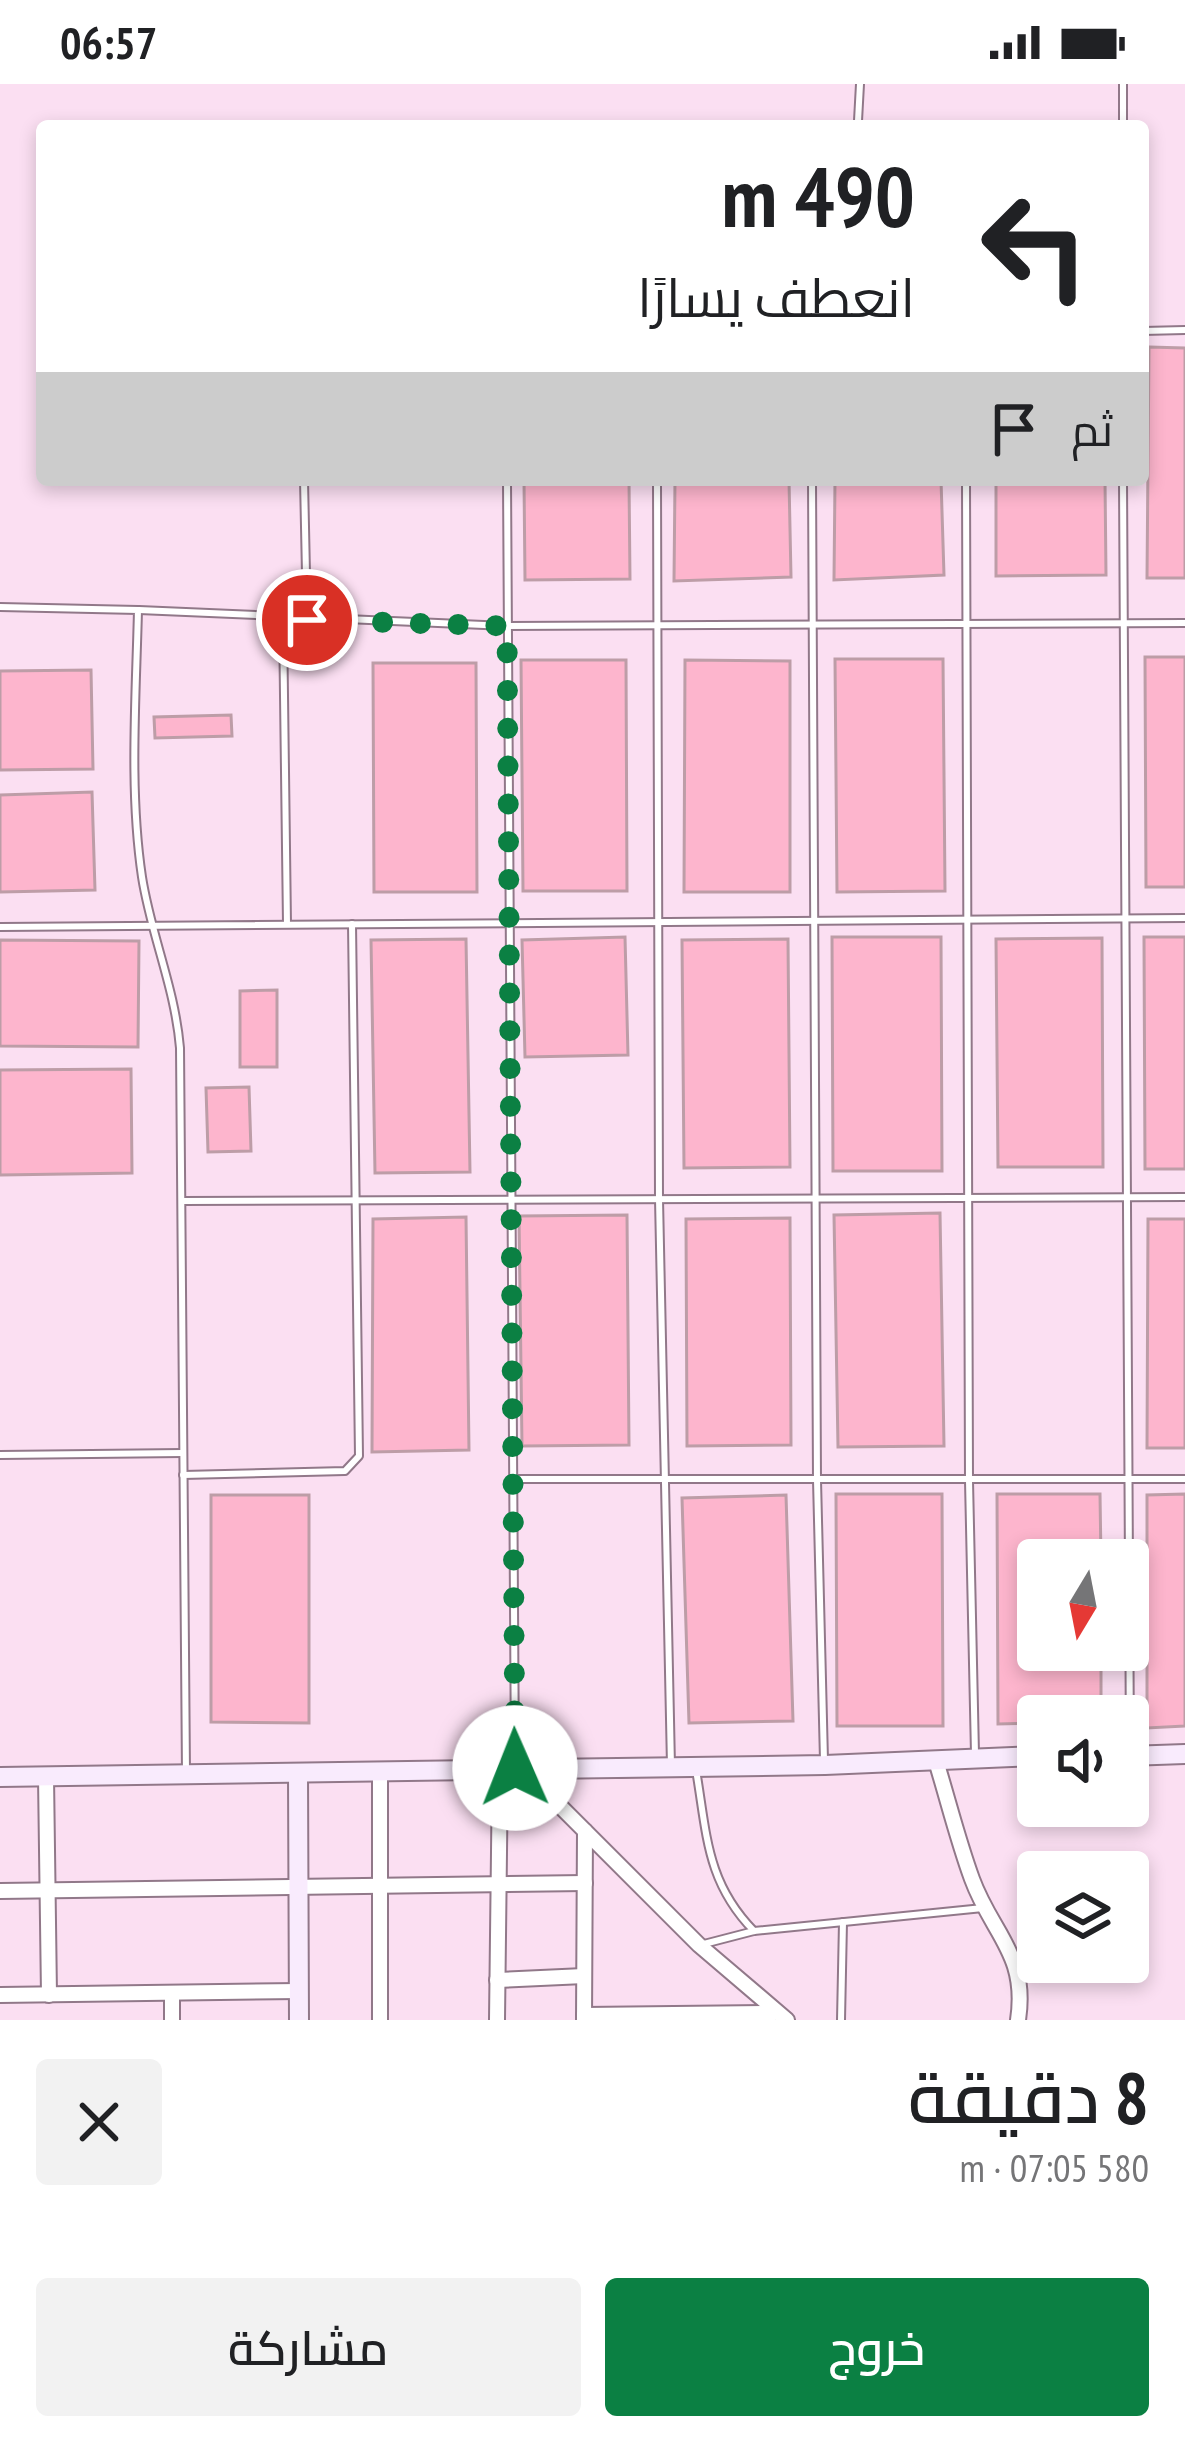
<!DOCTYPE html>
<html lang="ar">
<meta charset="utf-8">
<style>
body{margin:0;font-family:"PT Sans Narrow",Cairo,sans-serif;background:#f2f2f2;color:#202124;direction:rtl;height:100vh;display:flex;flex-direction:column;font-size:45px;white-space:nowrap}
*{box-sizing:border-box;margin:0}
p{font-size:39px;color:#757577}
.icon{flex:none;width:66px;height:66px;fill:none;stroke:currentColor;stroke-width:2;stroke-linecap:round;stroke-linejoin:round}
.map{position:relative;height:1936px;overflow:hidden;direction:ltr}
.panel{display:flex;flex-direction:column;background:#fff;flex:1}
.panel>*{flex:none}
.top-card{position:absolute;left:36px;top:36px;width:1113px;height:366px;border-radius:12px;box-shadow:0 6px 18px #0003;direction:rtl;background:#fff;color:#202124;overflow:hidden}
.needle{width:78px;rotate:190deg}
.buttons{position:absolute;left:1017px;top:1455px;display:grid;gap:24px}
.buttons a{display:grid;place-items:center;width:132px;height:132px;border-radius:12px;background:#fff;box-shadow:0 6px 18px #0003;font-size:60px}
.pin{position:absolute;display:grid;place-items:center;width:102px;height:102px;color:#fff;margin:-51px;border:6px solid #fff;border-radius:50%;box-shadow:0 3px 12px #0007}
.me{position:absolute;width:132px;margin:-66px;rotate:359deg;stroke-linejoin:round;filter:drop-shadow(0 0 9px #0008)}
.turn{display:flex;align-items:center;gap:42px;height:252px;padding:0 36px;font-size:54px}
.turn .icon{width:156px;height:156px;stroke-width:2.5}
.turn b{display:block;font-size:84px;line-height:102px}
.then{display:flex;align-items:center;height:114px;padding:0 36px;background:#0003;gap:24px;font-size:45px}
.round{display:grid;place-items:center;flex:none;width:126px;height:126px;border-radius:12px;background:#f2f2f2}
.headline{display:flex;align-items:center;justify-content:space-between;height:204px;padding:0 36px}
h1{font-size:72px;font-weight:600;line-height:90px}
.cta{display:flex;gap:24px;margin-top:auto;padding:24px 36px}
.cta a{flex:1;height:138px;border-radius:12px;background:#0b8043;color:#fff;font-size:48px;font-weight:600;line-height:138px;text-align:center}
.cta a+a{background:#f2f2f2;color:#202124}
.status{display:flex;justify-content:space-between;align-items:center;height:84px;padding:0 60px;background:#fff;direction:ltr}
.status svg{height:33px;fill:currentColor}
.map>svg:first-child{display:block}
</style>
<div class="status"><b>06:57</b><svg viewBox="0 0 49 12"><path d="M0 12V9h3v3zM5 12V6h3v6zM10 12V3h3v9zM15 12V0h3v12zM26 1h20v11H26zM47 4h2v5h-2z"/></svg></div>
<div class="map">
<svg width="1185" height="1936" viewBox="0 0 1185 1936">
<rect width="100%" height="100%" fill="#fbdff2"/>
<g fill="#fdb5cd" stroke="#bd9da7" stroke-width="3">
<path d="M1149,263L1185,264V494H1147Z"/>
<path d="M524,396H629L630,495L525,496Z"/>
<path d="M675,396H789L791,493L674,497Z"/>
<path d="M835,396H941L944,491L834,496Z"/>
<path d="M996,396H1105L1106,491L996,492Z"/>
<path d="M1145,573H1185V803H1146Z"/>
<path d="M835,575H943L945,807L837,808Z"/>
<path d="M521,576H626L627,807H523Z"/>
<path d="M685,576L790,577V808H684Z"/>
<path d="M373,579H476L477,808H374Z"/>
<path d="M91,586L93,685L0,686V587Z"/>
<path d="M231,631L232,652L155,654L154,633Z"/>
<path d="M92,708L95,806L0,808V711Z"/>
<path d="M625,853L628,971L525,973L522,856Z"/>
<path d="M832,853H941L942,1087H833Z"/>
<path d="M1144,853H1185V1085H1145Z"/>
<path d="M1102,854L1103,1083H998L996,855Z"/>
<path d="M466,855L470,1088L375,1089L371,856Z"/>
<path d="M788,855L790,1083L684,1084L682,856Z"/>
<path d="M0,856L139,857L138,963L0,962Z"/>
<path d="M277,906V983H240V907Z"/>
<path d="M131,985L132,1089L0,1091V986Z"/>
<path d="M249,1003L251,1067L208,1068L206,1004Z"/>
<path d="M940,1129L944,1362L838,1363L834,1131Z"/>
<path d="M627,1131L629,1361L522,1362L519,1132Z"/>
<path d="M466,1133L469,1366L372,1368L373,1135Z"/>
<path d="M790,1134L791,1361L687,1362L686,1135Z"/>
<path d="M1148,1135H1185V1364H1147Z"/>
<path d="M836,1410H942L943,1642H837Z"/>
<path d="M997,1410H1100L1101,1476H1038V1566H1101V1632H1038V1639L998,1640Z"/>
<path d="M1185,1410V1642L1147,1644V1411Z"/>
<path d="M211,1411H309V1639L211,1638Z"/>
<path d="M786,1411L793,1637L689,1639L682,1414Z"/>
</g>
<g fill="none" stroke-linecap="round" stroke-linejoin="round">
<defs>
<g id="lane">
<path d="M1123,0V42"/>
<path d="M858,37L860,0"/>
<path d="M1143,247L1185,246"/>
<path d="M304,396L307,536"/>
<path d="M507,396L515,1682"/>
<path d="M657,396L659,1115L671,1682"/>
<path d="M812,396L817,1396L824,1676"/>
<path d="M966,396L969,1397L975,1670"/>
<path d="M1123,396L1130,1668"/>
<path d="M0,523L138,526C136,613 129,706 142,793C151,851 175,904 180,964L186,1688"/>
<path d="M139,526L507,542L1185,539"/>
<path d="M283,535L287,840"/>
<path d="M0,843L1185,834"/>
<path d="M182,1117L1185,1113"/>
<path d="M0,1371L183,1369"/>
<path d="M183,1391L345,1387L359,1372L352,840"/>
<path d="M511,1395H1185"/>
<path d="M696,1686C707,1750 706,1798 754,1847"/>
<path d="M700,1861L754,1847L983,1824"/>
<path d="M841,1936L843,1838"/>
</g>
<g id="street">
<path d="M936,1677C948,1716 958,1757 972,1795C992,1850 1028,1870 1018,1936"/>
<path d="M522,1684L699,1861L787,1936"/>
<path d="M380,1687V1936"/>
<path d="M46,1693L49,1911"/>
<path d="M0,1807L585,1799"/>
<path d="M497,1896L584,1892"/>
<path d="M172,1909V1936"/>
<path d="M0,1911L299,1907"/>
<path d="M584,1931L775,1929"/>
<path d="M497,1936L500,1684"/>
<path d="M584,1936L585,1747"/>
</g>
<g id="secondary">
<path d="M1128,1672L1185,1670"/>
<path d="M298,1690L299,1936"/>
<path d="M0,1693L825,1681L1038,1672"/>
</g>
</defs>
<use href="#lane" stroke="#917889" stroke-width="10"/>
<use href="#street" stroke="#917889" stroke-width="18"/>
<use href="#secondary" stroke="#917889" stroke-width="22"/>
<use href="#lane" stroke="#fff" stroke-width="6"/>
<use href="#street" stroke="#fff" stroke-width="14"/>
<use href="#secondary" stroke="#f9ebfd" stroke-width="18"/>
</g>
<g fill="none" stroke-linecap="round" stroke-linejoin="round">
<path stroke="#0b8043" stroke-width="21" stroke-dasharray="0 37.8" d="M307,536L507,542L515,1684"/>
</g>
</svg>
<div class="buttons">
<a><svg class="needle" viewBox="-14 -14 28 28"><path d="M0-13l5 13h-10z" fill="#e53935"/><path d="M0 13l5-13h-10z" fill="#757577"/></svg></a>
<a><svg class="icon" aria-label="sound" viewBox="0 0 24 24"><path d="M4 9h4l5-4v14l-5-4H4zM17 9q2 3 0 6"/></svg></a>
<a><svg class="icon" aria-label="layers" viewBox="0 0 24 24"><path d="M12 4l9 5-9 5-9-5zM3 14l9 5 9-5"/></svg></a>
</div>
<div class="pin" style="left:307px;top:536px;background:#d93025"><svg class="icon" aria-label="arrive" viewBox="0 0 24 24"><path d="M6 21V4h12l-3 4 3 4H6"/></svg></div>
<svg class="me" style="left:515px;top:1684px" viewBox="-20 -20 40 40"><circle r="19" fill="#fff"/><path d="M0-13L10 11 0 6-10 11z" fill="#0b8043"/></svg>
<div class="top-card">
<div class="turn"><svg class="icon" aria-label="left" viewBox="0 0 24 24"><path d="M17 20v-9H6M10 6l-5 5 5 5"/></svg><div><b>490 m</b>انعطف يسارًا</div></div>
<div class="then">ثم<svg class="icon" aria-label="arrive" viewBox="0 0 24 24"><path d="M6 21V4h12l-3 4 3 4H6"/></svg></div>
</div>
</div>
<section class="panel">
<div class="headline"><div><h1>8 دقيقة</h1><p>580 m · 07:05</p></div><a class="round"><svg class="icon" aria-label="close" viewBox="0 0 24 24"><path d="M6 6l12 12M18 6L6 18"/></svg></a></div>
<div class="cta"><a>خروج</a><a>مشاركة</a></div>
</section>
